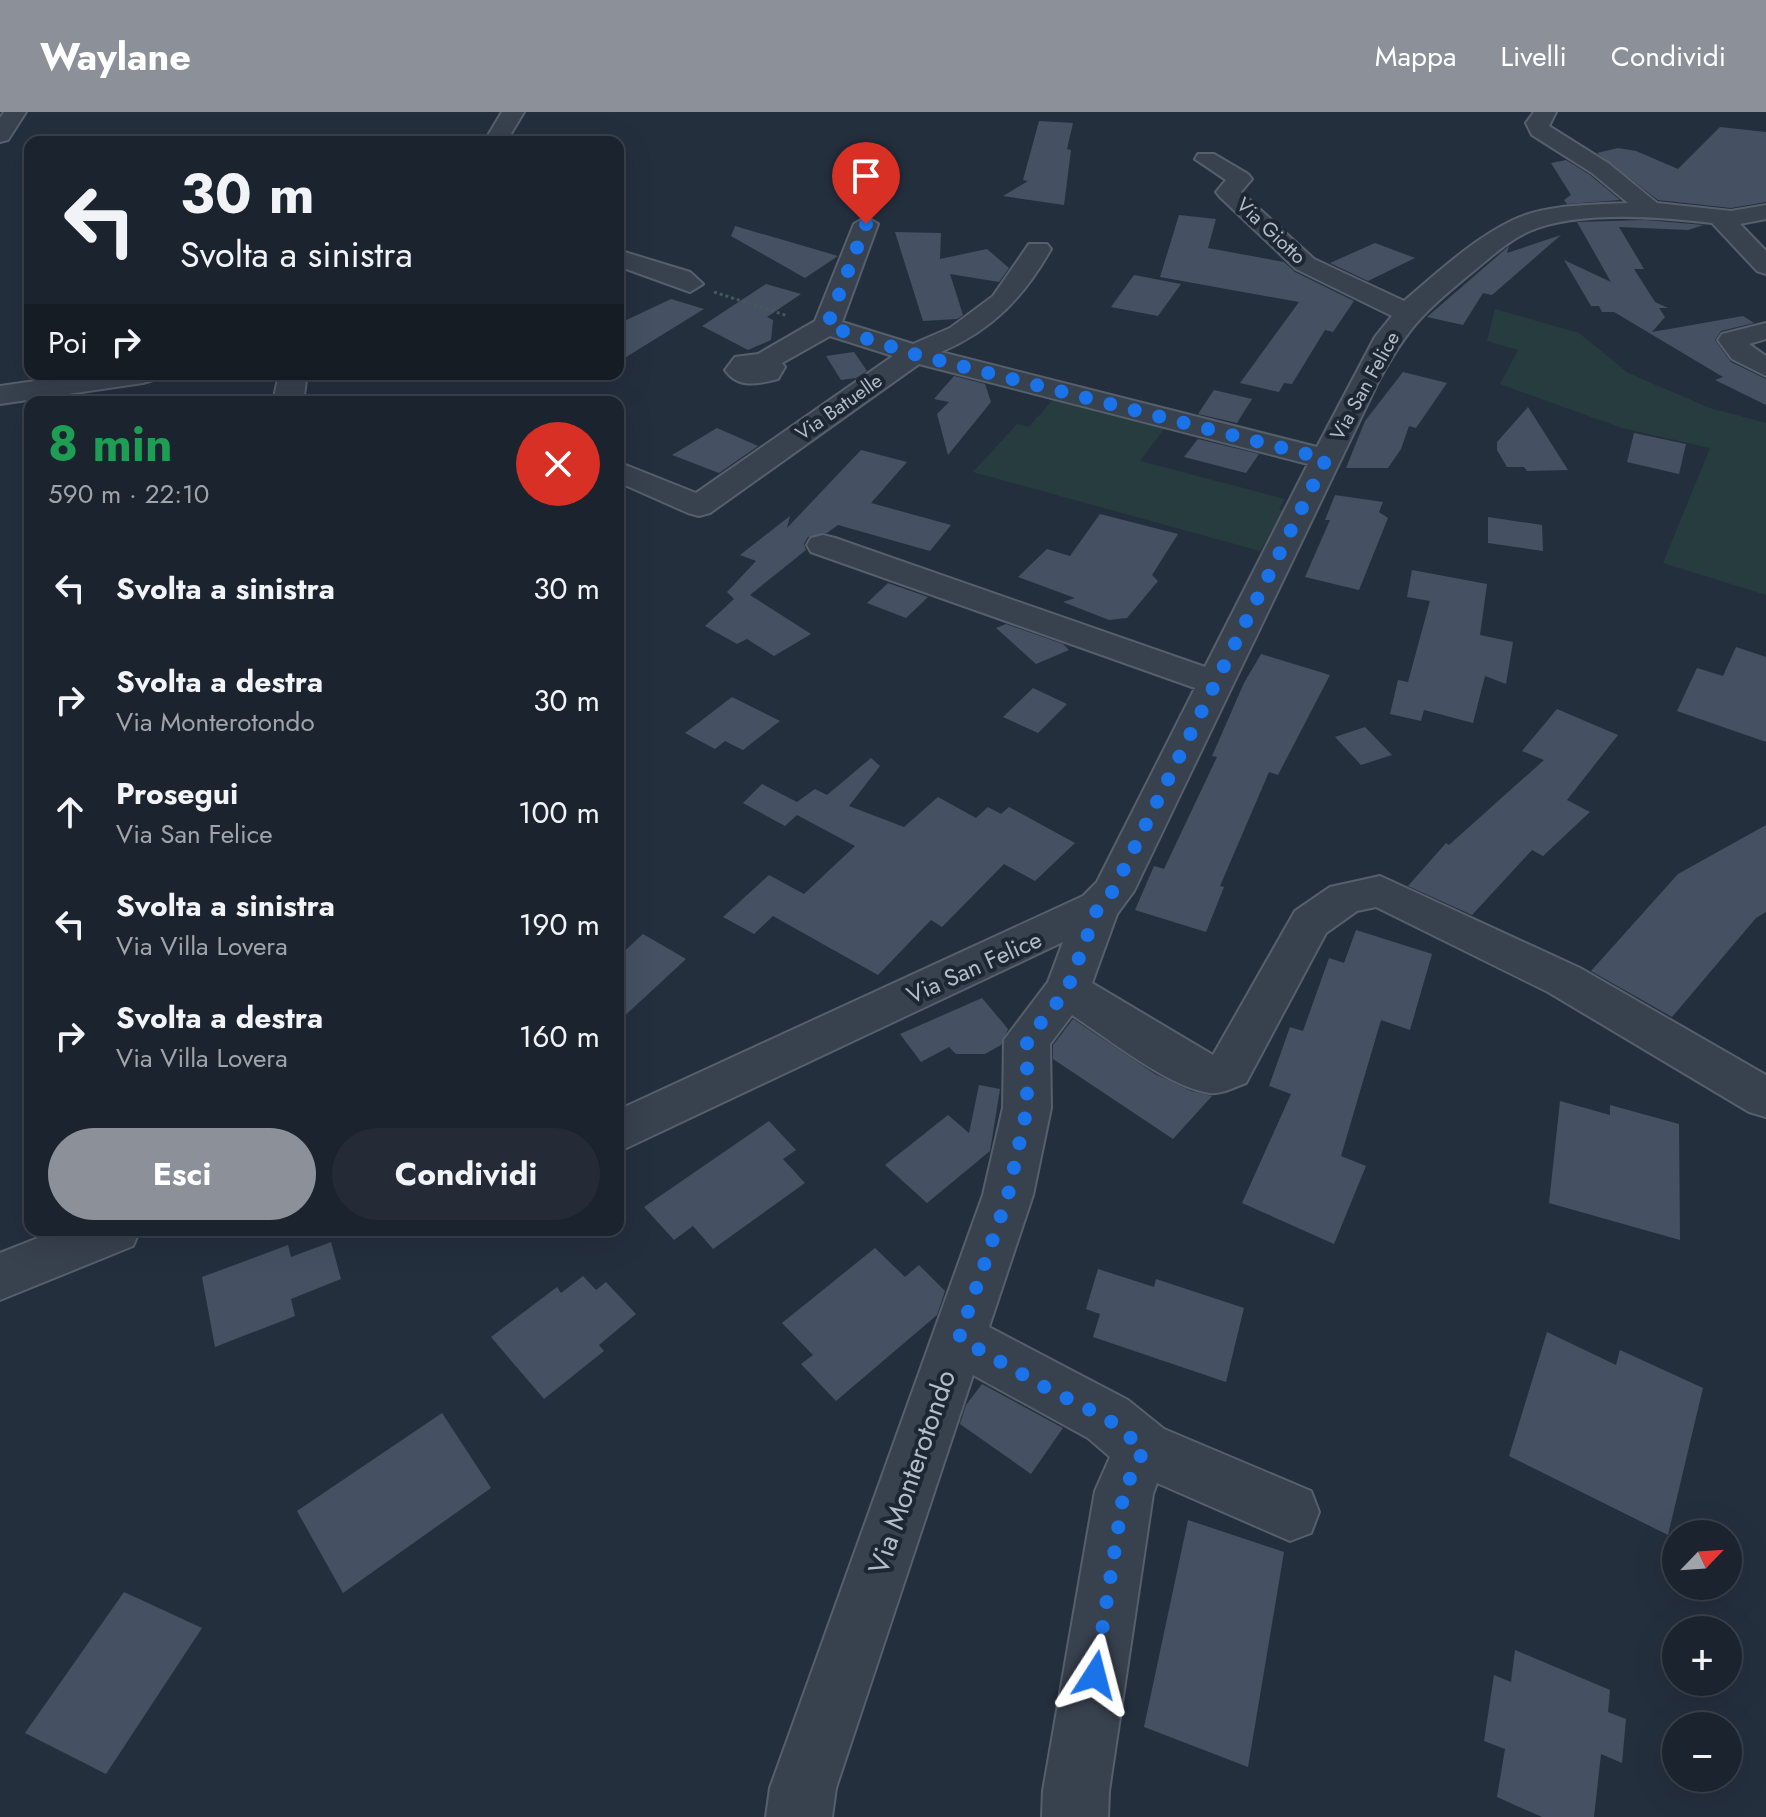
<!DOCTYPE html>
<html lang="it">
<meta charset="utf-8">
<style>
body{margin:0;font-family:Jost,sans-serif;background:#242b36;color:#f1f3f6;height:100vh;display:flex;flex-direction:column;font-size:30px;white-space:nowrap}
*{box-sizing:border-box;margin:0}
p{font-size:26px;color:#a0a4aa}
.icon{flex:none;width:44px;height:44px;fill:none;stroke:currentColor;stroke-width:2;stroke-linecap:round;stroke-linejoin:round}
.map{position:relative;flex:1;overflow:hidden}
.drawer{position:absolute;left:24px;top:284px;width:600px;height:840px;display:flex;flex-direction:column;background:#1b232e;border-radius:16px;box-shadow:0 8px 32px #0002,0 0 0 2px #39404a}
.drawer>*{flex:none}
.banner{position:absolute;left:24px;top:24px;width:600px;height:244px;border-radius:16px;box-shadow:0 8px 32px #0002,0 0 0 2px #39404a;background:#1b232e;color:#f1f3f6;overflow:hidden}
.needle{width:52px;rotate:65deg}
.buttons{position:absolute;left:1662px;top:1408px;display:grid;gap:16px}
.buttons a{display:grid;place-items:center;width:80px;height:80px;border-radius:50%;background:#1b232e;box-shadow:0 8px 32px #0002,0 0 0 2px #39404a;font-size:40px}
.pin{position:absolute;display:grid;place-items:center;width:68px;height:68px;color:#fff;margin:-82px -34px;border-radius:50% 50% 50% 0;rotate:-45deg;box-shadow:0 0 8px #0007}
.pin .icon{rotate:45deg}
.me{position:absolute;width:88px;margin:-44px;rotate:9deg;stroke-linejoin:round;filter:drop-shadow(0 0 6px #0008)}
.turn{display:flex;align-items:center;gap:28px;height:168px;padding:0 24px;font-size:36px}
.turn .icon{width:104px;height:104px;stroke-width:2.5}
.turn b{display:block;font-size:56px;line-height:68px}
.then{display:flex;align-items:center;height:76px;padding:0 24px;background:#0003;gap:16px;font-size:30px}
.round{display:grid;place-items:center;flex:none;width:84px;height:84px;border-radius:42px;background:#242b36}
.headline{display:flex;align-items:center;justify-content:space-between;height:136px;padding:0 24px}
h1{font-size:48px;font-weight:700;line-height:60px;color:#1e9e55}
.action{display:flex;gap:16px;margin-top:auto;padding:16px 24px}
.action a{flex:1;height:92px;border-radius:48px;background:#8c9099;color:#fff;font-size:32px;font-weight:700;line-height:92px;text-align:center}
.action a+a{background:#242b36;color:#f1f3f6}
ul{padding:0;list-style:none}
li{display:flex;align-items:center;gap:24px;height:112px;padding:0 24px}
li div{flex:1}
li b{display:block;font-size:30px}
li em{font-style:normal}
header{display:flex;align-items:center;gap:48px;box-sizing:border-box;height:112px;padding:0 40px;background:#8c9099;color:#fff}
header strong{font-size:38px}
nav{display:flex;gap:44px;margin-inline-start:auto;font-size:28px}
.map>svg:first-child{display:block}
</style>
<header>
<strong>Waylane</strong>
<nav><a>Mappa</a><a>Livelli</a><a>Condividi</a></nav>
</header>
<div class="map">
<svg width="1766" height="1705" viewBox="0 0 1766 1705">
<rect width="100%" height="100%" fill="#242f3e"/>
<g fill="#263c3f">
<path d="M1495,197L1579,221L1628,261L1710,296L1766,311V483L1663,451L1710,336L1622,316L1500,272L1518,238L1487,229Z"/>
<path d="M1055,285L1167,313L1140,349L1285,387L1279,397L1285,399L1260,439L973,360L1017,312L1029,315Z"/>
</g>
<g fill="#455162">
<path d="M1039,9L1073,11L1067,37L1071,38L1064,93L1003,84L1028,69L1023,68Z"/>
<path d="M1720,15L1766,20V90L1731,96L1658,88L1597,41L1618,36L1636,39L1678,57Z"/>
<path d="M1566,48L1590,63L1620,88L1567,92L1564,88L1571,83L1551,51Z"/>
<path d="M1179,103L1216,107L1208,136L1284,150L1295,160L1354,189L1333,220L1325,218L1292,272L1284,271L1279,280L1240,271L1299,190L1160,165Z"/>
<path d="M1645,108L1704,113L1688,118L1619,115L1644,157H1634L1655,190L1668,196H1659L1665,205L1652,220L1743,204L1754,211L1721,219L1715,228L1731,250L1766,267V293L1715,268L1723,265L1614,200H1602L1599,194H1591L1564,148L1611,170L1577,110Z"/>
<path d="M735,114L838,144L805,166L731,124Z"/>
<path d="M895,120L941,121L940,147L987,137L1009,156L999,170L950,162L963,203L957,207L923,209Z"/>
<path d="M1561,123L1492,183L1483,181L1463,213L1427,205L1509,134L1507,141Z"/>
<path d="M1375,131L1415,146L1368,169L1330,151Z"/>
<path d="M1134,163L1181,172L1158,204L1111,195Z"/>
<path d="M766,172L801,182L767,205L773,208L771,228L748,238L702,214Z"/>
<path d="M671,187L704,197L618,250V212Z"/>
<path d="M854,240L867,259L856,266L841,268L826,244Z"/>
<path d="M1403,260L1447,271L1416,316L1409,314L1401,337L1388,356H1346L1365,309Z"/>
<path d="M954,264L985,272L991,290L948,343L937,302L949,290L934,287Z"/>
<path d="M1214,278L1252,287L1237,311L1198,302Z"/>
<path d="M1528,295L1549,328L1568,358L1527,359L1524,355H1507L1497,338V330Z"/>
<path d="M717,316L758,334L719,361L672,343Z"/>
<path d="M1634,321L1686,332L1679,362L1627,350Z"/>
<path d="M1198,327L1259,342L1246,361L1184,345Z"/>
<path d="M861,338L907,350L871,391L951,413L930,439L838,413L827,421L808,425L804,432L806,438L750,483L811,522L774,544L747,527L737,532L705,514L734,487L727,480L756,449L740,443L790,404L787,416Z"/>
<path d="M1335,383L1383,390L1379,400L1388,406L1359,478L1305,465L1330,408H1325Z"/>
<path d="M1100,402L1178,422L1152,463L1158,469L1127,506L1109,508L1063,490L1075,486L1018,465L1047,437L1070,444Z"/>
<path d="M1488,405L1542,413L1543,439L1488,431Z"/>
<path d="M1412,458L1487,472L1480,523L1513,530L1506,572L1485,564L1473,611L1424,598L1421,609L1390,602L1398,568L1408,570L1430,489L1407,485Z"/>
<path d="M888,471L928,485L906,506L867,491Z"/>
<path d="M1006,512L1063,532L1069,538L1036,552L996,516Z"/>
<path d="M1736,535L1766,545V630L1677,599L1697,556L1723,564Z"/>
<path d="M1261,542L1330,563L1278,663L1269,660L1220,774L1224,775L1206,820L1135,798L1154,754L1164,757L1217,645L1212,644L1244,571Z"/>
<path d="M1033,576L1067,592L1038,621L1003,605Z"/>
<path d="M732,585L780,609L743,638L725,629L715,637L685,621Z"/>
<path d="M1557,597L1618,623L1567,688L1590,700L1543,744L1532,738L1472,803L1408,774L1446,731L1449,733L1544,648L1522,639Z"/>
<path d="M1365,615L1392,643L1361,653L1335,625Z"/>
<path d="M871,646L880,654L849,694L904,715L938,685L976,706L988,695L1001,702L1009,695L1075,731L1035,769L1004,752L942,815L931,808L878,863L773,804L754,822L723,805L769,763L804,782L855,734L797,703L785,714L743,691L762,672L797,690L815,677L827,683Z"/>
<path d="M1766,713V800L1756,806L1672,905L1591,859L1678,762Z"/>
<path d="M1356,818L1432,842L1410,918L1381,908L1341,1044L1366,1054L1334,1132L1242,1091L1291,982L1269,974L1290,915L1303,919L1329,846L1344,851Z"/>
<path d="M643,822L686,847L618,910V845Z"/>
<path d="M982,886L1008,917L1001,933L985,942H956L949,935L921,950L900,922Z"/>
<path d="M1073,907L1155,962L1191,979L1212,984L1173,1027L1053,947V933Z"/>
<path d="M979,973L1000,977L990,1039L927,1091L885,1053L948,1003L969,1021Z"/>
<path d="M1560,989L1610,1003V993L1679,1012L1680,1128L1549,1091Z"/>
<path d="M769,1009L796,1038L783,1047L805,1071L713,1137L693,1114L674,1128L644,1095Z"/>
<path d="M331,1130L341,1167L291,1187L295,1204L215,1235L202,1165L288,1133L291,1145Z"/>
<path d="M875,1136L905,1165L919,1153L945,1179L937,1203L836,1289L801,1252L813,1243L782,1211Z"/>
<path d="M1098,1157L1154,1175L1156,1167L1244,1196L1226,1270L1093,1225L1100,1202L1086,1197Z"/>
<path d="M583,1164L596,1178L606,1170L636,1202L599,1233L604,1239L544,1287L491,1225L557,1175L561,1181Z"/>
<path d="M1547,1220L1616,1253L1620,1238L1703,1276L1668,1423L1509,1344Z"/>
<path d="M982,1272L1063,1316L1031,1362L960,1312L966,1293Z"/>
<path d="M442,1301L491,1376L343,1481L297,1399Z"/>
<path d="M1188,1408L1284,1440L1248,1655L1144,1615Z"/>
<path d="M124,1480L202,1516L106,1662L25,1621Z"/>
<path d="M1515,1538L1610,1578L1608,1600L1626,1607L1622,1651L1601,1642L1594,1705H1542L1497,1685L1505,1637L1484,1629L1494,1563L1511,1570Z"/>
</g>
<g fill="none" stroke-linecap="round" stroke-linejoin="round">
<defs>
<g id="minor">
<path d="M4,0H26L8,28L0,30V6Z"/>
<path d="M502,0H524L506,30H484Z"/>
<path d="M1534,0H1556L1549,14L1608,51L1657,91L1731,99L1766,93V107L1740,112L1766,139V162L1757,159L1712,111C1661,105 1578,98 1530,119C1509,128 1492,144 1475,158C1427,197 1409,213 1379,268L1134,779L1117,802L1092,871L1213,943L1295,799L1330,775L1380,764L1580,856L1766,963V1005L1749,1000L1548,880L1376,795L1357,799L1326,821L1246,971C1235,975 1220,983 1209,981C1167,974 1109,927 1072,903L1050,932L1051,996L1033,1083L989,1215L1128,1288L1164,1317L1311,1379L1319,1400L1311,1421L1290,1429L1157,1371L1153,1382L1109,1679L1108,1705H1042L1043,1679L1095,1379L1110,1345L1088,1326L973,1263L836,1676L832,1705H766L770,1676L983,1083L1003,996L1004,928L1048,870L1063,830L618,1040V998L1083,784L1097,770L1195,576L811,440L807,433L811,426L823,423L835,426L1205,555L1308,352L919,252L710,401L699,404L688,401L618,370V350L696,381L893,244L830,224L782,251L785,255L778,267C759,272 738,277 725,258L735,245L758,242L815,209L854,112L866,105L878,112L842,210L913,232L950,216L993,184L1029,132H1047L1051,137C1024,185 992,218 941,240L1317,335L1375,225L1392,204L1296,157L1220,85L1216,80L1226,68L1195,47L1198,42H1214L1248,62L1252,67L1241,80L1314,147L1404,189C1437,161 1473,127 1513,108C1546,92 1592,93 1628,91L1592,61L1532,23L1526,11Z"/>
<path d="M618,138L690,160L703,172L690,180L618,154Z"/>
<path d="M1766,211V227L1749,232L1766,244V264L1732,247L1718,228L1722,222Z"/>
<path d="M84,262H157L153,268L143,271L0,292V274Z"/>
<path d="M279,262H307L303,290H273Z"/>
<path d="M58,1118H140L133,1134L0,1188V1141Z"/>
</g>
</defs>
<use href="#minor" stroke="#565f6c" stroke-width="4"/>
<path stroke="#44595c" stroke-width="3" stroke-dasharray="3 3" stroke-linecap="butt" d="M714,180L788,204"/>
<use href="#minor" fill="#38414e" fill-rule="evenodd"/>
</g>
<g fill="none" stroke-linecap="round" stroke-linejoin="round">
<path stroke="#1a73e8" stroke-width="14" stroke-dasharray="0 25.2" d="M866,112L827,214L914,242L1326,347L1113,779L1098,795L1067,878L1027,928V996L1008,1083L959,1226L1048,1277L1108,1307L1144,1337L1124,1379L1095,1563"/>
</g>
<g text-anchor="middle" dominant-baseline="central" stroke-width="8" stroke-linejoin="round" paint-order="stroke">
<g font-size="20" fill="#b4bcc9" stroke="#1d2633">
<text transform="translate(1271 119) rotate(43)">Via Giotto</text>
<text transform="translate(1365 274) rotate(-61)">Via San Felice</text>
<text transform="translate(839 295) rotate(-35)">Via Batuelle</text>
</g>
<g font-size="24" fill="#b4bcc9" stroke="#1d2633">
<text transform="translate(974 855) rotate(-24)">Via San Felice</text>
</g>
<g font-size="28" fill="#b4bcc9" stroke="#1d2633">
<text transform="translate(912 1360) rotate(-71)">Via Monterotondo</text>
</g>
</g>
</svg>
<div class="buttons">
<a><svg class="needle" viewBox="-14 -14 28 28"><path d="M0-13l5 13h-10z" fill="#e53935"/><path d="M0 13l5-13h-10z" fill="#a0a4aa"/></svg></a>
<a>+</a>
<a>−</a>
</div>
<div class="pin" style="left:866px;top:112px;background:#d93025"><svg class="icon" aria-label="arrive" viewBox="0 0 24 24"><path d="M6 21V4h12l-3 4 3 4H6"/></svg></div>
<svg class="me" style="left:1095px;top:1563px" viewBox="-20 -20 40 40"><path d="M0-17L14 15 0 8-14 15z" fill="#1a73e8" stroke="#fff" stroke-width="4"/></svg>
<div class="banner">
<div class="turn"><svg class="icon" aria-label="left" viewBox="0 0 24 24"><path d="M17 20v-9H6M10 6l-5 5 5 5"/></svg><div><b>30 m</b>Svolta a sinistra</div></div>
<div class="then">Poi<svg class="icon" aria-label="right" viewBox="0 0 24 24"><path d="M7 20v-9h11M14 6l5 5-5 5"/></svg></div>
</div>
<section class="drawer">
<div class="headline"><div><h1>8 min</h1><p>590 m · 22:10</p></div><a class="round" style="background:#d93025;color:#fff"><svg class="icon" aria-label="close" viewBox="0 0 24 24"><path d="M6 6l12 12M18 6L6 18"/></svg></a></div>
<ul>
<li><svg class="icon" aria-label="left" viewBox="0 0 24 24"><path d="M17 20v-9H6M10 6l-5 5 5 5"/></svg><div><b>Svolta a sinistra</b></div><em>30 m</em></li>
<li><svg class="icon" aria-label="right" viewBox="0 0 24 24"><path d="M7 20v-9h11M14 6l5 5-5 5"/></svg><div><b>Svolta a destra</b><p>Via Monterotondo</p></div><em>30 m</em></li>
<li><svg class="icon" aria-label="ahead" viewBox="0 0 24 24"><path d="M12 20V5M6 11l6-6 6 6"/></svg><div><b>Prosegui</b><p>Via San Felice</p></div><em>100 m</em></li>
<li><svg class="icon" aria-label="left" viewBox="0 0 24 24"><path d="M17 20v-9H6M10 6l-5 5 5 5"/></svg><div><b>Svolta a sinistra</b><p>Via Villa Lovera</p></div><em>190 m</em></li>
<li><svg class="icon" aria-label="right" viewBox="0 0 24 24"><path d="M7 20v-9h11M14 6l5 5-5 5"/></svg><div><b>Svolta a destra</b><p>Via Villa Lovera</p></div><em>160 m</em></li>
</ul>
<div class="action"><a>Esci</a><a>Condividi</a></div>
</section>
</div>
